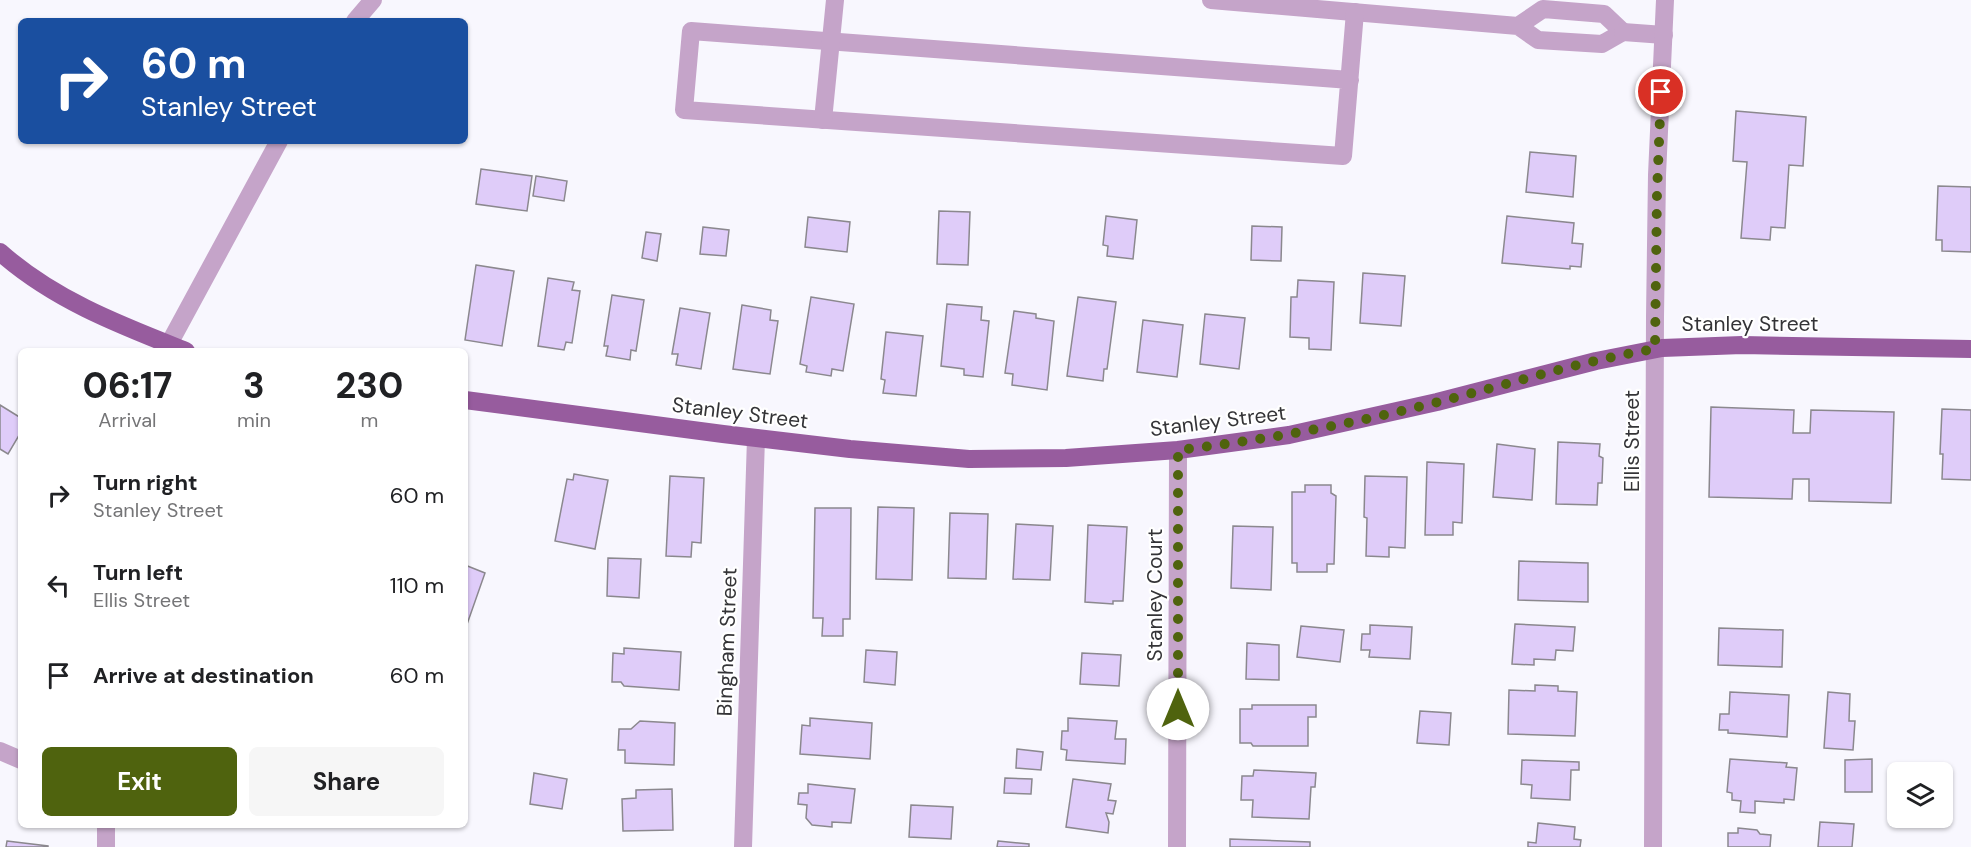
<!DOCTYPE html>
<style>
body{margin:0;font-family:"DM Sans",sans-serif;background:#f6f6f6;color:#202124;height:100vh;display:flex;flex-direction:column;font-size:22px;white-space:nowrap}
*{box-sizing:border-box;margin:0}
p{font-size:20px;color:#757577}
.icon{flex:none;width:33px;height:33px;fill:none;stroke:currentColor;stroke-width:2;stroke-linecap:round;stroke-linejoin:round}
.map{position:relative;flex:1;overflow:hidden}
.drawer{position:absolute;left:18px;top:348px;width:450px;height:480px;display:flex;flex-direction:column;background:#fff;border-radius:9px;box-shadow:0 2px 4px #0004}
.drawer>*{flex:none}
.hud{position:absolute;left:18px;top:18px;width:450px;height:126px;border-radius:9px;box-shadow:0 2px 4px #0004;background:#1a4fa0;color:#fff;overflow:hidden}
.fabs{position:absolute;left:1887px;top:762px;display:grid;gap:12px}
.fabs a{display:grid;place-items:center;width:66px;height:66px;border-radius:9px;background:#fff;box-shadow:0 2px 4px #0004;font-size:30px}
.pin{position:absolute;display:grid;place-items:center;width:51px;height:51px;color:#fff;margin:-26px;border:3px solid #fff;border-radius:50%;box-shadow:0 2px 6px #0007}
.me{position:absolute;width:66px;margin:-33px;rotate:0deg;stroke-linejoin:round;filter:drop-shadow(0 0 4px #0008)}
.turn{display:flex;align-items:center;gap:21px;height:126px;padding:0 24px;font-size:27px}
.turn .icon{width:78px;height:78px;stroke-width:2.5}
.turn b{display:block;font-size:42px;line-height:51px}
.eta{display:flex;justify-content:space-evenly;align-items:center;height:102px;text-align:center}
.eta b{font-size:36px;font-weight:700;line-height:42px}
.action{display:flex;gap:12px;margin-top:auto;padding:12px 24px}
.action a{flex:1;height:69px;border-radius:9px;background:#4f630e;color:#fff;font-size:24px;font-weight:700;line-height:69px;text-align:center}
.action a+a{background:#f6f6f6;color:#202124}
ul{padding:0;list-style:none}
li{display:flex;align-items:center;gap:18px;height:90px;padding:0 24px}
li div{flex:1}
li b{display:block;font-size:22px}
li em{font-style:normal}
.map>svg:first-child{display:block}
</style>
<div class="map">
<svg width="1971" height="847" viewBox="0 0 1971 847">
<rect width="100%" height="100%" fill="#f8f7fe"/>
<g fill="#dfccf9" stroke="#8b888e" stroke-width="1.5">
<path d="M1736,111L1806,117L1803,166L1789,165L1785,228L1771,227L1770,240L1741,238L1747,162L1733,161Z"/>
<path d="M1530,152L1576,156L1573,197L1526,192Z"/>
<path d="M481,169L532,176L527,211L476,204Z"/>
<path d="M536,176L567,181L564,201L533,196Z"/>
<path d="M1938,186L1971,187V252L1942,251V240H1936Z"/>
<path d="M939,211L970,212L968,265L937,264Z"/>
<path d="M1106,216L1137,220L1133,259L1107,256L1108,246L1103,245Z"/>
<path d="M1507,216L1574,223L1572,243L1583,244L1581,267L1570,266V269L1502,263Z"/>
<path d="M808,217L850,222L847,252L805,247Z"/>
<path d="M1252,226L1282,227L1281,261L1251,260Z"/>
<path d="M703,227L729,230L726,256L700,254Z"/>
<path d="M646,232L661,234L657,261L642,258Z"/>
<path d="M476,265L514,271L502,346L465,340Z"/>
<path d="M1363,273L1405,276L1401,326L1360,323Z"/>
<path d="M548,278L574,282L572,290L580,291L572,343L566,342L564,350L538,346Z"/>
<path d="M1298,280L1334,282L1331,350L1309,349V338L1290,337L1291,297H1297Z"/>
<path d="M612,295L644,300L636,351L631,350L630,360L606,356L608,346H604Z"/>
<path d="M811,297L854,304L843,371L832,369L831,376L806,372L807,366L800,364Z"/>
<path d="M1078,297L1116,302L1107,369H1104L1103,381L1067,376Z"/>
<path d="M947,304L982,307L981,320L989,321L983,377L964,375V369L941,366Z"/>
<path d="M742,305L771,310L770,320L778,321L770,374L733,369Z"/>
<path d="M680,308L710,313L701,369L676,365L678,354H672Z"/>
<path d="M1014,311L1036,314V318L1054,321L1047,390L1012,385L1013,374L1005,373Z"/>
<path d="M1205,314L1245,318L1239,369L1200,364Z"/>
<path d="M1143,320L1183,325L1177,377L1137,372Z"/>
<path d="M886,332L923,336L916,396L883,393L885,380L881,379Z"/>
<path d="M0,405L21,418V432L8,454L0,449Z"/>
<path d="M1711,407L1794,410L1793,433H1810L1811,410L1894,412L1891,503L1809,501V479H1793L1792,499L1709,497Z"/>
<path d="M1942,409L1971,410V480L1942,479L1943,454H1940Z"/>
<path d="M1558,442L1600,444L1599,456L1603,458L1602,483H1598L1597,505L1556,504Z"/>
<path d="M1497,444L1535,449L1532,500L1493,497Z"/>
<path d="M1427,462L1464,464L1462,523L1453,522V535H1425Z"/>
<path d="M574,474L608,480L595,549L555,541L567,479L573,480Z"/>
<path d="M670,476L704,478L701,543L692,542L691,557L666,556Z"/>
<path d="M1365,476L1407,477L1405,548L1389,547V557L1366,556L1367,518L1364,517Z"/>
<path d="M1305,485H1331V493L1336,496L1334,564H1327V572H1297V563H1292V492H1305Z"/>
<path d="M878,507L914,508L912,580L876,579Z"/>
<path d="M815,508H851L850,619H843V636H822L823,618H813Z"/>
<path d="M950,513L988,514L986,579L948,578Z"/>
<path d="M1016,524L1053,526L1050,580L1013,579Z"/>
<path d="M1088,525L1127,527L1123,601H1113V604L1085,602Z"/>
<path d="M1233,526L1273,527L1271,590L1231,588Z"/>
<path d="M608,558L641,559L639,598L607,596Z"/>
<path d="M1519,561L1588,563V602L1518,600Z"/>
<path d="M465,565L485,573L465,630Z"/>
<path d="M1515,624L1575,627L1573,651L1556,650L1555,660L1534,659V665L1512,664Z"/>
<path d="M1370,625L1412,627L1410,659L1369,657L1370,650H1361L1362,634H1370Z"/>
<path d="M1301,626L1344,630L1340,662L1297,657Z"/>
<path d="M1719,628L1783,630L1782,667L1718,665Z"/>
<path d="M1247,643L1279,645V680L1246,679Z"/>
<path d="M624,648L681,652L679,690L624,686L621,682H612L613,653L624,654Z"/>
<path d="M866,650L897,652L895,685L864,682Z"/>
<path d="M1082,653L1121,655L1119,686L1080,684Z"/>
<path d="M1535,685L1558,686V691L1577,692L1575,736L1508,734L1509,690L1535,691Z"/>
<path d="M1730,692L1789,695L1787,737L1728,733V730H1719L1720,714H1729Z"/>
<path d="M1828,692L1850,694L1849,721H1855L1853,750L1824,748Z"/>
<path d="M1252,705H1316V717H1308V746H1253L1251,743H1240V709H1252Z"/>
<path d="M1420,711L1451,713L1449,745L1417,743Z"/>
<path d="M810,718L872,723L870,759L800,754L802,725L810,726Z"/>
<path d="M1068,718L1117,721L1115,739H1126L1125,764L1066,760L1067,750L1061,749L1062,731H1068Z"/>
<path d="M640,721L675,723L674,765L625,763V750H618L619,729H631Z"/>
<path d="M1017,749L1043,752L1041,770L1016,768Z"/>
<path d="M1730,759L1787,763L1786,767L1797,768L1794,800L1784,799V803L1755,801V813L1740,812L1741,801L1732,800V793L1727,792Z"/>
<path d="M1872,759V792H1845V760Z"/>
<path d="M1522,760L1579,762V770H1571L1570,800L1531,798L1532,785L1521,784Z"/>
<path d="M1254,770L1316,773L1315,787H1311L1309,819L1252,817L1253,800H1241L1242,776H1253Z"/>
<path d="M534,773L567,779L562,809L530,804Z"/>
<path d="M1005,778L1032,779L1031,794L1004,793Z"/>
<path d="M1073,779L1111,784L1108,800L1116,801L1113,814L1106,813L1109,822L1108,833L1066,827Z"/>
<path d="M808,784L855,789L851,823L832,822V827L812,825L806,818L807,805L798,804L799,793H808Z"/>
<path d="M672,789L673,830L623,831L622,799L636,798V790Z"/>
<path d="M911,805L953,807L951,839L909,837Z"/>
<path d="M1820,822L1854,824L1852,847H1818Z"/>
<path d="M1538,823L1575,827L1574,839L1581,840L1580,847H1528V842L1536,843Z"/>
<path d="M1738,828L1757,830L1760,834L1771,835L1770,847H1728V833H1738Z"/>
<path d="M1230,839L1310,842V847H1230Z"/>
<path d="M7,841L48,846V847H6Z"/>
<path d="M998,841L1029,844V847H997Z"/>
</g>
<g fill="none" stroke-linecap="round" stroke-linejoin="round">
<g stroke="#c5a4c9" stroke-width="18">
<path d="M1211,0L1518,26L1538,40L1602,44L1623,32L1604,14L1543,9L1518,26"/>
<path d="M355,21L373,0"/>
<path d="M1623,32L1664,35"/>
<path d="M1350,80L691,31L684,110L1343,156L1355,12"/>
<path d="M823,120L835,0"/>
<path d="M169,344L279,141"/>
<path d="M0,751L21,760"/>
<path d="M106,847V825"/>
<path d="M743,847L756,438"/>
<path d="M1177,847L1178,450"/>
<path d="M1653,847L1655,317L1657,175L1665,0"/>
</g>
<g stroke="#975c9e" stroke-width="18">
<path d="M0,252C54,300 120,325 186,351"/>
<path d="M465,400L723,434L850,449L969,459L1066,458L1178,450L1289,435L1437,402L1596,361L1662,348L1742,345L1971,349"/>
</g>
</g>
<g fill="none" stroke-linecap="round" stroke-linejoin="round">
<path stroke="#4f630e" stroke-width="10" stroke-dasharray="0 18" d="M1178,709V450C1266,440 1352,424 1438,402C1510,384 1581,361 1655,349L1657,193L1661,92"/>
</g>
<g text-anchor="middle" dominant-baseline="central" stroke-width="4.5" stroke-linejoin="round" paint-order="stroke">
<g font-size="21" fill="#343437" stroke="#fff">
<text x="1750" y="324">Stanley Street</text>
<text transform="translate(740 413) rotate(7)">Stanley Street</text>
<text transform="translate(1218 421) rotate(-7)">Stanley Street</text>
<text transform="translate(1632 441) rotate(-90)">Ellis Street</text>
<text transform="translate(1155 595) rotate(-90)">Stanley Court</text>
<text transform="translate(727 642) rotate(-88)">Bingham Street</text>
</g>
</g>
</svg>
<div class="fabs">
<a><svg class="icon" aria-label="layers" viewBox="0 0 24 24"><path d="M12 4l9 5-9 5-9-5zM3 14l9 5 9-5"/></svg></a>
</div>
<div class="pin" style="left:1661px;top:92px;background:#d93025"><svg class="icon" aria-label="arrive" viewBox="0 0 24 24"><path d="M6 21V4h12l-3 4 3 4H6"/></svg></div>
<svg class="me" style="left:1178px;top:709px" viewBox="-20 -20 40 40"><circle r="19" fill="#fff"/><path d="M0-13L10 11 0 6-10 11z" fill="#4f630e"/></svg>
<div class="hud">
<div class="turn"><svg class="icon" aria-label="right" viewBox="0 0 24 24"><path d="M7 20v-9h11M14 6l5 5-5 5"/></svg><div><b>60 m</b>Stanley Street</div></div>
</div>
<section class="drawer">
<div class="eta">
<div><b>06:17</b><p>Arrival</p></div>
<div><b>3</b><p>min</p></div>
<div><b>230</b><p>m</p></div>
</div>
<ul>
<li><svg class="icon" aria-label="right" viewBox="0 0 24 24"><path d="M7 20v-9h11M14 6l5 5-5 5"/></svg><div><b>Turn right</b><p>Stanley Street</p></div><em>60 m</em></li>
<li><svg class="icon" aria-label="left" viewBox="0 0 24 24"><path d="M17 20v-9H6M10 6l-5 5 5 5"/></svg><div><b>Turn left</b><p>Ellis Street</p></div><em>110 m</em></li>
<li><svg class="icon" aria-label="arrive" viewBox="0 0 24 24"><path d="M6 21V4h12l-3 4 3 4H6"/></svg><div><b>Arrive at destination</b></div><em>60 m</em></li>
</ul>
<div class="action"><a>Exit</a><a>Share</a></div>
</section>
</div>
